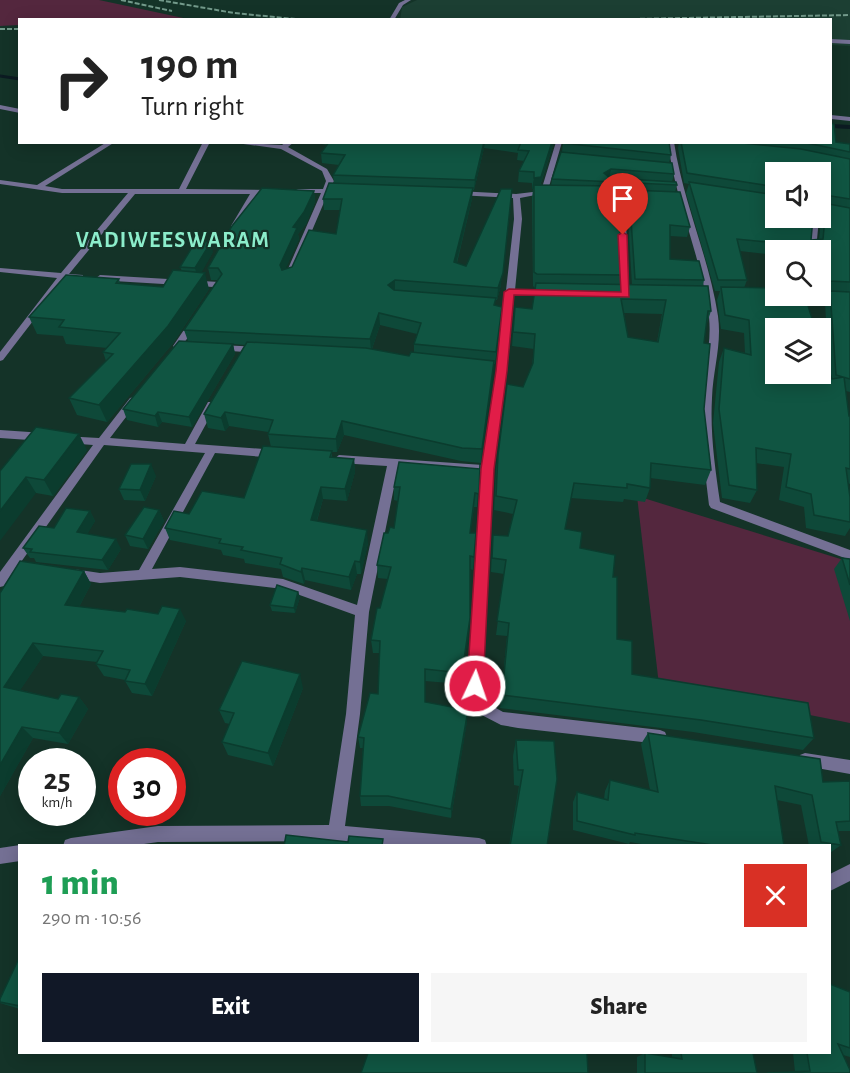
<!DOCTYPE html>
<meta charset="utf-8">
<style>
body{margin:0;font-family:"Alegreya Sans",sans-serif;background:#f6f6f6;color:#222;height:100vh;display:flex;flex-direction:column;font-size:22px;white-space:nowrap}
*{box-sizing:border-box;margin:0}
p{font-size:20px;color:#767676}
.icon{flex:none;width:33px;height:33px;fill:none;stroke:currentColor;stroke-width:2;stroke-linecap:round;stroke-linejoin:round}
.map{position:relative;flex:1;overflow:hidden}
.panel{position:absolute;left:18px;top:844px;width:813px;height:210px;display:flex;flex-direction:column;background:#fff;border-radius:0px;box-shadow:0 3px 15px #0003}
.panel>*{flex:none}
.hud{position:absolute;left:18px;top:18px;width:814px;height:126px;border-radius:0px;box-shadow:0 3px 15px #0003;background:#fff;color:#222;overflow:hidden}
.tools{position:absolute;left:765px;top:162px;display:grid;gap:12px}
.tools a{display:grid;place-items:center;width:66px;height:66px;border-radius:0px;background:#fff;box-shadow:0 3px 15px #0003;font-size:30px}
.speed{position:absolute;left:18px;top:748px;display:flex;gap:12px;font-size:30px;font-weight:700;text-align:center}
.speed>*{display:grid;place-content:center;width:78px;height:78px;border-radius:50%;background:#fff;box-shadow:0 3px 15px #0003;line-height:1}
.speed small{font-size:15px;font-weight:400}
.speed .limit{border:9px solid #d22;background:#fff;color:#111}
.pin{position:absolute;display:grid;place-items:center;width:51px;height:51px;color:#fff;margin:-62px -26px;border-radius:50% 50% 50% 0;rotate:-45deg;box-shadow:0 0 6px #0007}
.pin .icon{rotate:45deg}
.me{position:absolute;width:66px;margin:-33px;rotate:3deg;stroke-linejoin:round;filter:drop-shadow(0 0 4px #0008)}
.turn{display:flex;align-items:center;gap:21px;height:126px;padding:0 24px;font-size:27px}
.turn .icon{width:78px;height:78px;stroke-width:2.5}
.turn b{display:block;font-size:42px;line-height:51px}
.round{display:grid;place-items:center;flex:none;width:63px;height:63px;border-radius:0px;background:#f6f6f6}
.summary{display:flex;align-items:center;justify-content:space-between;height:102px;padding:0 24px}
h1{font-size:36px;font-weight:800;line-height:45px;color:#1e9e55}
.button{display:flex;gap:12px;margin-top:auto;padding:12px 24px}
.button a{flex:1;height:69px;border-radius:0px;background:#111827;color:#fff;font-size:24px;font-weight:800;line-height:69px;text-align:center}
.button a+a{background:#f6f6f6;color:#222}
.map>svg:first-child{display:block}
</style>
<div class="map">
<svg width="850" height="1073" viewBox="0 0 850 1073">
<rect width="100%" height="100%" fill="#143328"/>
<path fill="#1c3f33" d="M417,0H850V46L831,45V20H400L402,7Z"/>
<g fill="#54273e">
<path d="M0,0H99L188,19L20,20L19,25L0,26Z"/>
<path d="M637,496L847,561L850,570V723L659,685Z"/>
</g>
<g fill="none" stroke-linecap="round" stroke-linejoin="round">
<path stroke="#0c1b22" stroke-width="3" d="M0,76L20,79"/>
<path stroke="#0c1b22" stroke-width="4" d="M831,126L850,127"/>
<g fill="#747094" fill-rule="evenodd">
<path d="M405,0H411L403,5L394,20H389L399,3Z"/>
<path d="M831,39L850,40V44L831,43Z"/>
<path d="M0,105L20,109V113L0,109Z"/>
<path d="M831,115L850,117V121L831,119Z"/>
<path d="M107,142H115L45,186L62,189H179L203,142H210L186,189L274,190L278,192L274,194H257L239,226L235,228L231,226L250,194H135L69,274L83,275V279L66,278L3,360L0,361V352L57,278L0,272V268L61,273L128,193H62L0,184V180L37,185Z"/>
<path d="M229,142L282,145L286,142H294L288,147L327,169L334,181L330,189H340L344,191L340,193H328L291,280L284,278L321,193H298L294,191L298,189H323L326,181L322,171L281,149Z"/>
<path d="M556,142H562L548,190L551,192L520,198L522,219L515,290H550L554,293L550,296L514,295L507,371L494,469L482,686L487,703L503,712L660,730L665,732L667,737L665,742L660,744L518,728L501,725L476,712L468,686L482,473L398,467L369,612L360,714L345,826L479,838L485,840L487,846H390L336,841L158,842L130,846H63L65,840L71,838L158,826L329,825L346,714L355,615L283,589L180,577L100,583L69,578L67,574L69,570L73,569L100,573L139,570L205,453L104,445L4,586L0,587V572L93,445L67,443L63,442L62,439L63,436L99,438L130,398L134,397L139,400L110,438L185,444L208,402H216L217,404L195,444L277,450L282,454L277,458L215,453L152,569L180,567L283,579L357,605L387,466L339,463L334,459L339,455L483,465L497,371L514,219L513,198L457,195L453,193L457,191L516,194L541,191Z"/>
<path d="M668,142H674C683,202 709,257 718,316C722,345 713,369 712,398C710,433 715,468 720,502L850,550V560L711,508L709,505C705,470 700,435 702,399C703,370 712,347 709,317C702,258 675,202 668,142Z"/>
<path d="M601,192L643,194L647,196L643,198L625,197L629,297L622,295L617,197L601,196Z"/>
<path d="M812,218H819L816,250H808Z"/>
<path d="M100,275L219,282L223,285L216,296L213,297L209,294L213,287L97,280L96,278Z"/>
<path d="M820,294L850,295V301L789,299L785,296Z"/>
<path d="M195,317L200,320L184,343L192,346L187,349L175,348L173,346L192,318Z"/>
<path d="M219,345L259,347L264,350L259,353L216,350V346Z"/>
<path d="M0,430L44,433L49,437L44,441L0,438Z"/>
<path d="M805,753L850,760V774L800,765L797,760L800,755Z"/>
<path d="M20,845L23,846H20V861L0,864V848Z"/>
<path d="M850,864V881L830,891V874Z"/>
</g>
<g stroke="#739a8b" stroke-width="2" stroke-dasharray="5 2" stroke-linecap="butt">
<path d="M121,0L172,11"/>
<path d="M159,0L234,13L305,20"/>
<path d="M577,20L850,15"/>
<path d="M0,29H20"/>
</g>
</g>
<g fill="#0e4939" fill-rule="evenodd">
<path d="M309,142H554L540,186H551L552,179L562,152L563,142L671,155L669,163L674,174L672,182L677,185L675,192L690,227L687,237L670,236V259L704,280L703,286L711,311L706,326L704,343V409L711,470L705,485L650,478V488L645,502L624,499L623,502L571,498L565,529L580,548L613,577L617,639L632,674L814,738L803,750L693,732L500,708L507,636L496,635L504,574L491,572L492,549L493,535L508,536L513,514L494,510L496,469L498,455L532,365L534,349L512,346L515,307L532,309L535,288L533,286L532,198L533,189H532V183L518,182L519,171L524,161L517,160L518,153L484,148L474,190H472V199L457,263L501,285L497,300H495V306L502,307L495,364H494L481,463L461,461L344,435L337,452H332V457L354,459L355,472L347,501L323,499L317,521L368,543L361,574H357L351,590L305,580L304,584L283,577L281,569L245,563L244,559L223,555L221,550L170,540L165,528L189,514L244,498L271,447L268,434V432L229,426L225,431L208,428L204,414L245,345L233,344L235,354L192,427L162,422L158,427L127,420L123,409L188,341L184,330L218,280H211L208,268L314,191L315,202L306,224L298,234L299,239L285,269L292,267L336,234L340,210H324L323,199L334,183L333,175L339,165L322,163L321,153L328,145ZM618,191L629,192L627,200L632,285H621L623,275ZM624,313L662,314L657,342L628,337ZM380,325L417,334L414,344V353L409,356L372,349Z"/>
<path d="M679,142H836L850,144V392L846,391L849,416H850V484L848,483L850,497V528L845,536L806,528L804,507L779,500L784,467L756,463L757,490L750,503L722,498L713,423L719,362L724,348L745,353L744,333L721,329L717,300L720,291H715L686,193L689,184L684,183L678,148ZM776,172H820L821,218L819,240H811L776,218ZM776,250H820L824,292L829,293L825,303L829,370L744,288L747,280L740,251L776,255Z"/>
<path d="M213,252L201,272L209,289L173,343L107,422L77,415L69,398L106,361L103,352L107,348L66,344L63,336L37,334L29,317L119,279L120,283L163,287L182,271L180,267Z"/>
<path d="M87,450L53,496L36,493L0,471Z"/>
<path d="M480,464L477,507H474L470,533H476L473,570L470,569V618L461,684L425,681V702L467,721L451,818L389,806H361L360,796L363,748H360L358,737L378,694L380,653H373L371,640L388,579L378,578L377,565L388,533L394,528L398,501L394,500V487L480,469Z"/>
<path d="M156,476L145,501L124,500L119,489Z"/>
<path d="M159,510L164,521L148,549L130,546L125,535Z"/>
<path d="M90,511L95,521L87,534L121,549L108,570L36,562L34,558H30L23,548L54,528Z"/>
<path d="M842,558L850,559V621L834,569Z"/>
<path d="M84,571L91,584L79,607L186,621L152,696L132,693L125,681V680L104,676L96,664L97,662L43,656L20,690L58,699L79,697L88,709L68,744L33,738L0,796V593Z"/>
<path d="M298,592L300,597L295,613L272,611L270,605Z"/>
<path d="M303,688L273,766L228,755L222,742L230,724L225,723L219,710Z"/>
<path d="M648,733L823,782L850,781V831H838L841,845L830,853V846H809L801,805L777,800L784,846H653L630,842L629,844L573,830V802L577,792L604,799L605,791L610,780L650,790L641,744Z"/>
<path d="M516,740L547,846H509L519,786L514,785L513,756Z"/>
<path d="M20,956V1009L0,1003Z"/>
<path d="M850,992V1057L843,1055L850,1070L795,1072L793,1053H830Z"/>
<path d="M645,1053L672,1058V1053H753L757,1073H637V1057Z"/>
</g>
<g fill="#0b3c2e">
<path d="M484,142H485L484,148L474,190L475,180Z"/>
<path d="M552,142H554L539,188L532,189L534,178Z"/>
<path d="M611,169L609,178L604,173Z"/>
<path d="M473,188L472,199L454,273V262Z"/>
<path d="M512,189L501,285L497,300L498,288Z"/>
<path d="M314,191L315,202L306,224L298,234L299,239L282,277L280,265L293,227Z"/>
<path d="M211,242L213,252L198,279L195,268Z"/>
<path d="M205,273L209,289L173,343L107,422L99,405Z"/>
<path d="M395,280V292L388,285Z"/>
<path d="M379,313L380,325L371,351L370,339Z"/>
<path d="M233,344L235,354L192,427L189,417Z"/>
<path d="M494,361L493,375L481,463L482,449Z"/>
<path d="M158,412L162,422L158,427L155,416Z"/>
<path d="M225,412L229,426L225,431L221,418Z"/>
<path d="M342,421L344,435L337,452L336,439Z"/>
<path d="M79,434L87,450L53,496L44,480Z"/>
<path d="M354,459L355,472L347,501L345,489Z"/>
<path d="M151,464L156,476L145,501L140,490Z"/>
<path d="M26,477L36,493L0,541V511Z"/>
<path d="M321,487L323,499L313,533L311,520Z"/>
<path d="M159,510L164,521L148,549L143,539Z"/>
<path d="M90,511L95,521L83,542L77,532Z"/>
<path d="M367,530L368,543L361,574L360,562Z"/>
<path d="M116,539L121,549L108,570L102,560Z"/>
<path d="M355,561L357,574L351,590L349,577Z"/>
<path d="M302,568L305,580L304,584L301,572Z"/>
<path d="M84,571L91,584L73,618L65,605Z"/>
<path d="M298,592L300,597L295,613L294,608Z"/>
<path d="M180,609L186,621L152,696L145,684Z"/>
<path d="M470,618L469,631L461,684L462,673Z"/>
<path d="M33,643L43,656L15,698L4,687Z"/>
<path d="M300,674L303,688L273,766L268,753Z"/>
<path d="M79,697L88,709L68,744L59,733Z"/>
<path d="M468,710L467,721L451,818V809Z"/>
<path d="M22,727L33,738L0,796V765Z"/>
</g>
<g fill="#105542" stroke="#0b3c2e" stroke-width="1.5" fill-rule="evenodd">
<path d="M831,123L834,124L836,142L850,144V152L802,142H831Z"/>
<path d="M329,142H484L475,180L333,175L345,155L321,153Z"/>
<path d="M521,142H552L541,177L534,178V172L519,171L529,151L518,150Z"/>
<path d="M563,142H669L671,155L563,143Z"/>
<path d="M681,142H733L801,149L850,159V199L825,195L823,203L850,208V282L829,281L827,248L737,239L747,280H718L689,182L776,195V218H813L811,240L823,239L826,207L824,205L820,206V172H776V187L687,173Z"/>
<path d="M561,152L672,163L674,174L611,169L604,173L610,178L676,182L677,185L552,179Z"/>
<path d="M329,183L473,188L454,262L466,266L501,189H512L503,273L498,288L395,280L388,285L394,290L496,298L494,305L502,307L496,352L414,344L421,323L379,313L370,339L184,330L222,274L218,268H208L232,226L262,188L314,191L304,212L293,227L297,228L280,265L282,270L292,267L309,230L336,234L342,199H323Z"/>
<path d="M534,185L617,186L623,275L537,274L534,272Z"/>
<path d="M629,190L680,192L690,227L670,225V259L699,261L704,280L635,279Z"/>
<path d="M196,241L211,242L195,268L180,267Z"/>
<path d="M173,270L205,273L168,326L99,405L69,398L113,354L103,352L120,333L59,327L64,320L29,317L66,275L119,279L116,283L163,287Z"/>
<path d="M536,283L708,286L711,311H708L704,343L710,344L704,409L711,470L651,463L650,488L627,484V488L574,483L565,529L582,532L580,548L615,555L613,577H617V639L632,641V674L808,703L814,738L701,720L502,695L509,623L497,621L506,560L492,558L493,535L508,536L517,500L496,496L498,455L507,384L523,387L533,363L535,334L513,332L515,307L532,309ZM621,299L666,300L658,342L628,337Z"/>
<path d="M721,287L776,288V296H805L815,328H776V374H820V345L832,379L844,377L849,416H850V469L846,468L850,497V522L814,515L811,494L786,487L791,454L756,448L757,490L729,485L719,409L724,348L751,355L749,320L725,315Z"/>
<path d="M830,291L850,292V379L836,375Z"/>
<path d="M179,341L233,344L189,417L158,412L155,416L123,409Z"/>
<path d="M247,342L366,348L409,356L411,352L494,361L482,449L462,448L342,421L336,439L268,434L273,420L225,412L221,418L204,414Z"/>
<path d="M36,427L79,434L44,480L26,477L0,511V471Z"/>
<path d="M263,446L332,451L330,457L354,459L345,489L321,487L311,520L367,530L360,562L355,561L349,577L302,568L301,572L280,564L282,558L241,550L243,547L219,543L221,539L165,528L174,511L189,514L202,491L244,498Z"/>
<path d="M399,462L480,469V464L479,494L475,493L470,533H476L474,557L470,556V618L462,673L425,669V702L468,710L451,809L388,796H360L364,738L358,737L370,693L378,694L380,641L371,640L377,608H380L391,567L377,565L384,533H388L390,527L394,528L400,487H394Z"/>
<path d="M131,464H151L140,490L119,489Z"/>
<path d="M144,507L159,510L143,539L125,535Z"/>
<path d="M66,508L90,511L77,532L116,539L102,560L30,552L32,549L23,548L39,526L54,528Z"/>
<path d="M842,558L850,559V585Z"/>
<path d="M20,561L84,571L65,605L125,612L127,609L158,614L162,606L180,609L145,684L125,681L130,670L96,664L103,651L33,643L4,687L58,699L61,694L79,697L59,733L22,727L0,765V593Z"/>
<path d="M277,585L298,592L294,608L270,605Z"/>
<path d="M242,661L300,674L268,753L222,742L234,713L219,710Z"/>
<path d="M648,733L820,759L823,782L850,781V821L836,822L841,845L821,842L812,795L775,786L784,846H719L635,833V835L577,821V792L608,800L610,780L658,792Z"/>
<path d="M516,740L554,741L557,779L547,846H510L523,770H518Z"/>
<path d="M286,835L348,842L349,836L383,839L382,846H284Z"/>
<path d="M20,956V1006L0,1002V999Z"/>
<path d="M830,984L850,992V1048L838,1044L850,1070V1073H767L810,1071L807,1053H830Z"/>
<path d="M368,1053H587L588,1073H361Z"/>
<path d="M645,1053L682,1059L681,1053H753L757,1073H645Z"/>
</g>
<path fill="#e11d48" stroke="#92132f" stroke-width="1.5" d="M623,232L627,235L629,297L514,295L507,371L494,469L483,686L480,691L475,693L469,691L467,686L481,469L496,371L504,292L509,289L621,292L618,235Z"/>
<g text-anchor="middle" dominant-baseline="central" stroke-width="4.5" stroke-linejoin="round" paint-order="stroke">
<g font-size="22" font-weight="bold" letter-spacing="1.5" fill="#8cedcb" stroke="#143328">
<text x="173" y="240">VADIWEESWARAM</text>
</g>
</g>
</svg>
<div class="tools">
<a><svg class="icon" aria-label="sound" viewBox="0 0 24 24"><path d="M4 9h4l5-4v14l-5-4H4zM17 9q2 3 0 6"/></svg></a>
<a><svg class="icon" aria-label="search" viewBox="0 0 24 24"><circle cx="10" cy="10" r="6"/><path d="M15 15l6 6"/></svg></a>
<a><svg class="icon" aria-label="layers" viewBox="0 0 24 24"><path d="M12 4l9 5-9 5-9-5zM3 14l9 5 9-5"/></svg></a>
</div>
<div class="speed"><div>25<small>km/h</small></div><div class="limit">30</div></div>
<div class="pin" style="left:623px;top:235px;background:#d93025"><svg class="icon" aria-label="arrive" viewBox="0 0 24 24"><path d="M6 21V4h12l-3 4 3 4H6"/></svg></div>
<svg class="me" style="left:475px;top:686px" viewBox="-20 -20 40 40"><circle r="17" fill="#e11d48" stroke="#fff" stroke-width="3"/><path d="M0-11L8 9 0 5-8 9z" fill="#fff"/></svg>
<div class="hud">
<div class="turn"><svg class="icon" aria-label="right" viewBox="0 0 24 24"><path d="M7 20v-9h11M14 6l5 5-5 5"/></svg><div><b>190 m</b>Turn right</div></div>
</div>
<section class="panel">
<div class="summary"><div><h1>1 min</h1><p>290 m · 10:56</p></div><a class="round" style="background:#d93025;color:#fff"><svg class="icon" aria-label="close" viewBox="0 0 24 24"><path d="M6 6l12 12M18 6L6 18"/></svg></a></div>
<div class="button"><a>Exit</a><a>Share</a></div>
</section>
</div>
